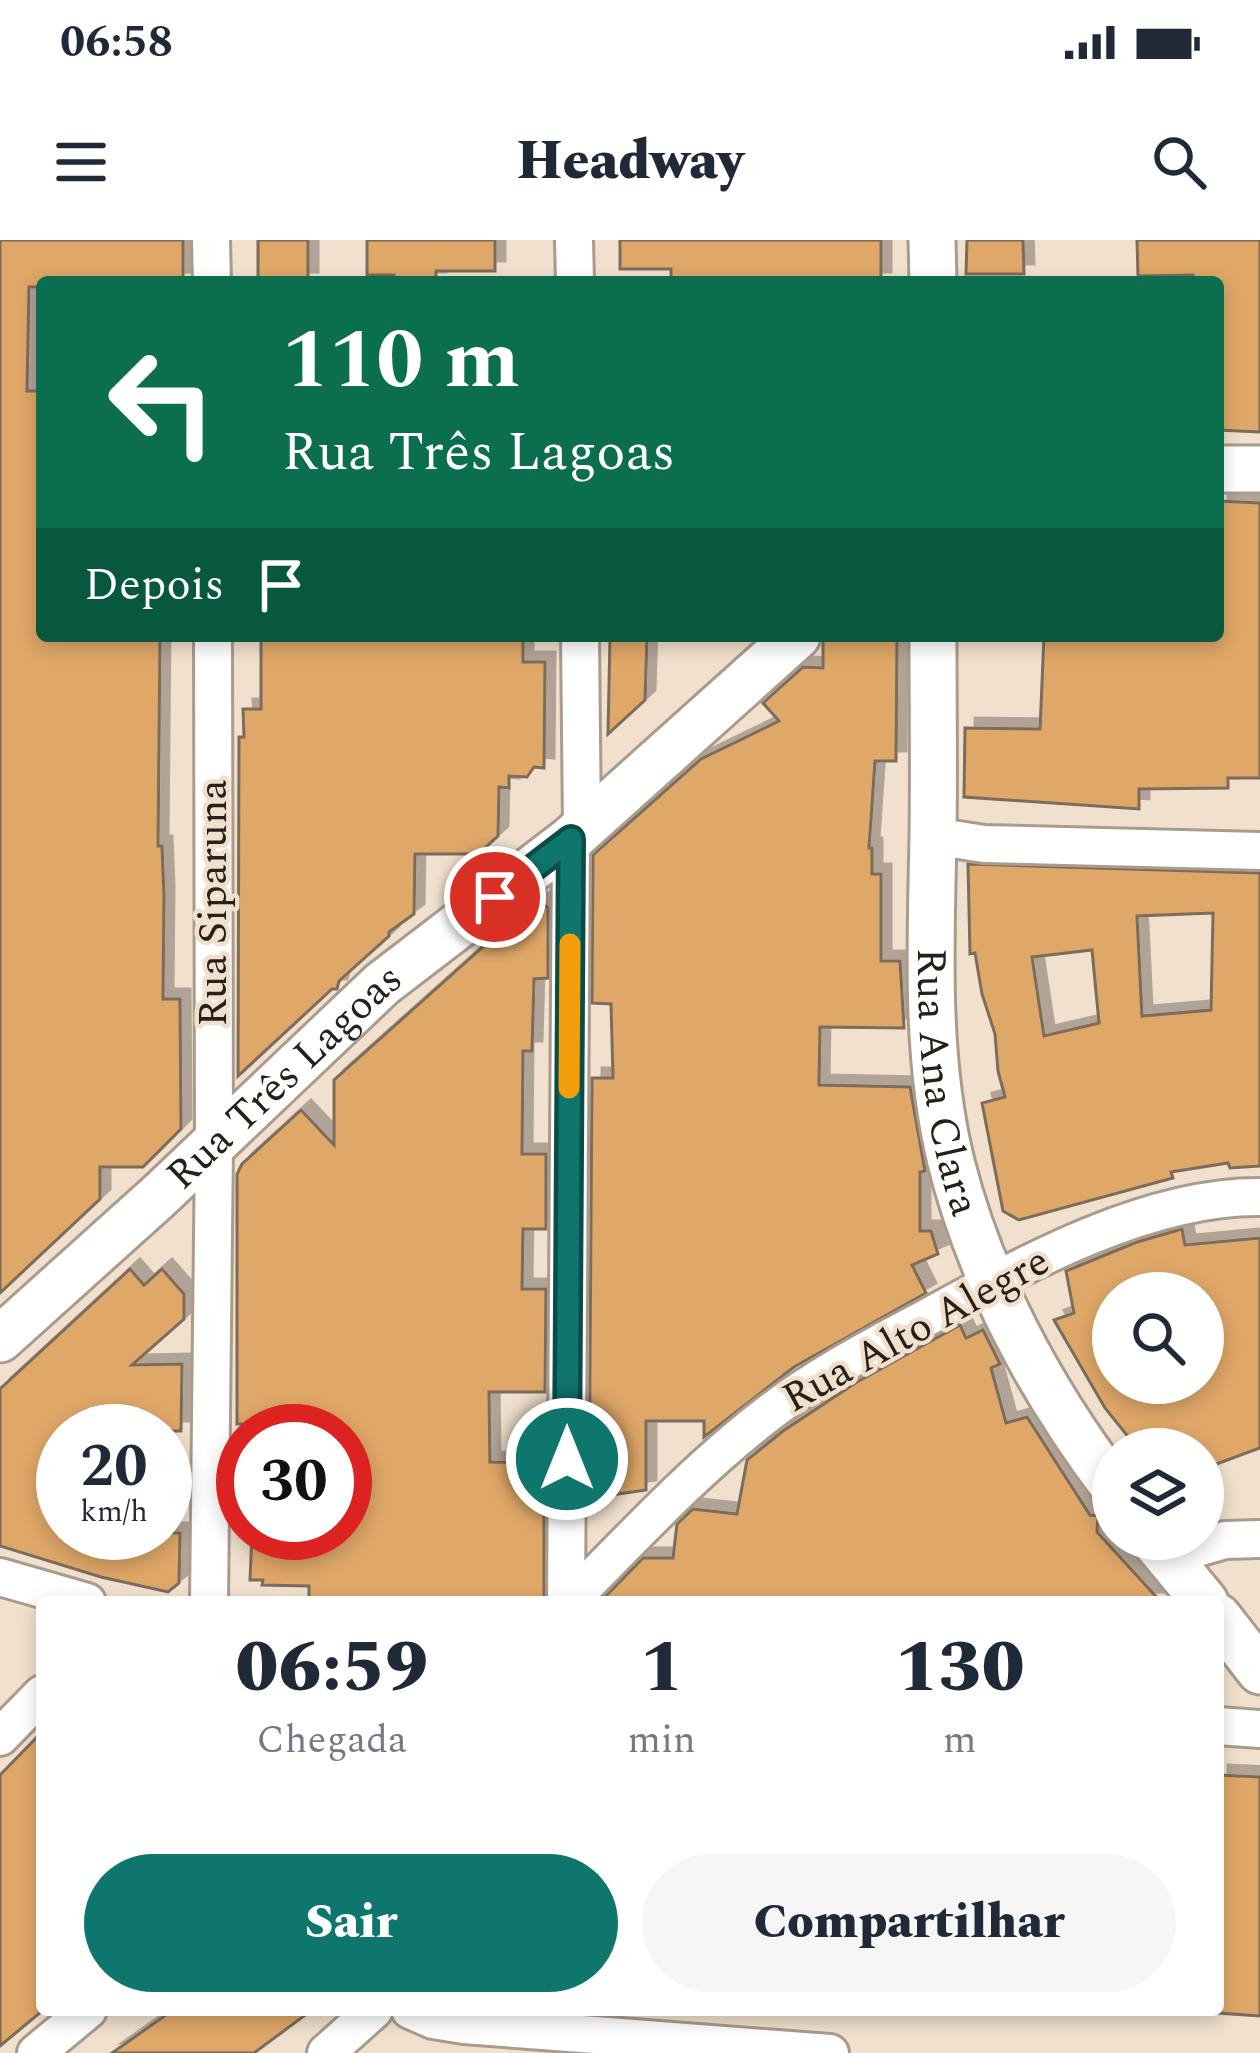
<!DOCTYPE html>
<html lang="pt">
<meta charset="utf-8">
<style>
body{margin:0;font-family:Spectral,serif;background:#f6f6f7;color:#1f2937;height:100vh;display:flex;flex-direction:column;font-size:45px;white-space:nowrap}
*{box-sizing:border-box;margin:0}
p{font-size:39px;color:#747a83}
.icon{flex:none;width:66px;height:66px;fill:none;stroke:currentColor;stroke-width:2;stroke-linecap:round;stroke-linejoin:round}
.map{position:relative;flex:1;overflow:hidden}
.side{position:absolute;left:36px;top:1356px;width:1188px;height:420px;display:flex;flex-direction:column;background:#fff;border-radius:12px;box-shadow:0 6px 18px #0003}
.side>*{flex:none}
.top-card{position:absolute;left:36px;top:36px;width:1188px;height:366px;border-radius:12px;box-shadow:0 6px 18px #0003;background:#0b6e4f;color:#fff;overflow:hidden}
.tools{position:absolute;left:1092px;top:1032px;display:grid;gap:24px}
.tools a{display:grid;place-items:center;width:132px;height:132px;border-radius:50%;background:#fff;box-shadow:0 6px 18px #0003;font-size:60px}
.speed{position:absolute;left:36px;top:1164px;display:flex;gap:24px;font-size:60px;font-weight:700;text-align:center}
.speed>*{display:grid;place-content:center;width:156px;height:156px;border-radius:50%;background:#fff;box-shadow:0 6px 18px #0003;line-height:1}
.speed small{font-size:30px;font-weight:400}
.speed .limit{border:18px solid #d22;background:#fff;color:#111}
.pin{position:absolute;display:grid;place-items:center;width:102px;height:102px;color:#fff;margin:-51px;border:6px solid #fff;border-radius:50%;box-shadow:0 3px 12px #0007}
.me{position:absolute;width:132px;margin:-66px;rotate:0deg;stroke-linejoin:round;filter:drop-shadow(0 0 9px #0008)}
.turn{display:flex;align-items:center;gap:42px;height:252px;padding:0 48px;font-size:54px}
.turn .icon{width:156px;height:156px;stroke-width:2.5}
.turn b{display:block;font-size:84px;line-height:102px}
.then{display:flex;align-items:center;height:114px;padding:0 48px;background:#0003;gap:24px;font-size:45px}
.eta{display:flex;justify-content:space-evenly;align-items:center;height:204px;text-align:center}
.eta b{font-size:72px;font-weight:800;line-height:84px}
.primary-button{display:flex;gap:24px;margin-top:auto;padding:24px 48px}
.primary-button a{flex:1;height:138px;border-radius:72px;background:#0f766e;color:#fff;font-size:48px;font-weight:800;line-height:138px;text-align:center}
.primary-button a+a{background:#f6f6f7;color:#1f2937}
.status{display:flex;justify-content:space-between;align-items:center;height:84px;padding:0 60px;background:#fff;direction:ltr}
.status svg{height:33px;fill:currentColor}
header{display:flex;justify-content:space-between;align-items:center;height:156px;padding:0 48px;background:#fff;font-size:54px;font-weight:800}
.map>svg:first-child{display:block}
</style>
<div class="status"><b>06:58</b><svg viewBox="0 0 49 12"><path d="M0 12V9h3v3zM5 12V6h3v6zM10 12V3h3v9zM15 12V0h3v12zM26 1h20v11H26zM47 4h2v5h-2z"/></svg></div>
<header><svg class="icon" aria-label="menu" viewBox="0 0 24 24"><path d="M4 6h16M4 12h16M4 18h16"/></svg>Headway<svg class="icon" aria-label="search" viewBox="0 0 24 24"><circle cx="10" cy="10" r="6"/><path d="M15 15l6 6"/></svg></header>
<div class="map">
<svg width="1260" height="1813" viewBox="0 0 1260 1813">
<defs>
<filter id="shadow"><feDropShadow dx="10" dy="-10" stdDeviation="0" flood-color="#0004"/></filter>
</defs>
<rect width="100%" height="100%" fill="#f1e0cd"/>
<g fill="#dfa767" stroke="#7c6c5c" stroke-width="3" fill-rule="evenodd" filter="url(#shadow)">
<path d="M0,0H183V42H42V47H29L27,151H42V396H160L158,606H162L164,656L163,759H180L181,889L143,927H100V959L0,1053Z"/>
<rect x="258" y="0" width="50" height="42"/>
<path d="M367,0H495V31H436V42H394V35H367Z"/>
<path d="M620,0H881V42H671V29H620Z"/>
<path d="M967,0H1023L1024,34H966Z"/>
<path d="M1137,0H1260V192L1218,190V42H1193V35L1138,36Z"/>
<path d="M1218,261L1260,263V538H1228V548L1139,549V569L964,557L965,488L1040,489L1044,396H1218Z"/>
<path d="M261,396H523V422H545L544,528L534,527L527,537L509,536V548L499,547L498,596L478,614H415L414,674L389,692V696L339,741L337,749H332L238,836L239,497H244L243,469H261Z"/>
<path d="M610,396H647L645,460L608,494Z"/>
<path d="M823,396H897L896,521H875L869,608H872V634H881V721H900L904,788L820,787L819,845L910,847L925,931L920,932V991H931L938,1014L912,1025L926,1053L794,1127L704,1197V1181H646V1250L605,1256L589,1268L592,838H613L611,764L592,763L593,615L701,519L779,481L763,463L803,427L823,428Z"/>
<path d="M968,624L1260,633V926L1230,928L1228,923L1171,932L1173,938L1019,980L1003,971L982,863L1005,857L998,831L995,794L982,754L975,713L970,714ZM1213,673L1211,770L1142,776L1137,676ZM1092,710L1099,783L1044,796L1032,717Z"/>
<path d="M534,661L548,667V738L534,739L532,811H523L522,914H546V989H523L522,1049H546L545,1152H489L490,1222L544,1223V1362H309V1346L262,1345L263,1340H250L252,1293H345V1191H258V1184H237V934L242,924L301,870L334,905V840Z"/>
<path d="M1182,989L1185,1005L1260,998V1208L1203,1229V1209H1138L1105,1168L1054,1080L1074,1073L1066,1031L1137,1002ZM1113,1053H1203V1143H1113Z"/>
<path d="M130,1029L144,1045L162,1029L184,1054V1079L132,1125L182,1124L181,1191H63V1293H180L179,1343L168,1352L101,1337L0,1306V1149Z"/>
<path d="M960,1085L966,1098L983,1090L1000,1124L991,1128L1006,1183L1027,1177L1090,1275L1098,1276L1097,1292L1161,1362H600L643,1318H673L677,1284L693,1269L737,1274L747,1220L783,1191L857,1142Z"/>
<path d="M42,1492V1771L0,1806V1535Z"/>
<path d="M1218,1535L1260,1537V1776L1218,1773Z"/>
<path d="M173,1770H312L254,1813H112Z"/>
</g>
<g fill="none" stroke-linecap="round" stroke-linejoin="round">
<defs>
<g id="minor">
<path d="M211,0L212,42"/>
<path d="M574,0L575,42"/>
<path d="M580,396L582,588"/>
<path d="M933,596L984,604L1260,611"/>
<path d="M1166,1317L1225,1300L1260,1299"/>
<path d="M0,1337L87,1362"/>
<path d="M209,1362L214,904L213,396"/>
<path d="M566,1362L571,599"/>
<path d="M569,1362C633,1297 697,1228 769,1173C818,1135 872,1107 926,1078C1023,1025 1146,956 1260,957"/>
<path d="M1218,1486L1260,1489"/>
<path d="M0,1497L42,1454"/>
<path d="M410,1770L433,1780L464,1785L830,1813"/>
<path d="M36,1813L88,1770"/>
<path d="M326,1813L374,1770"/>
</g>
<g id="tertiary">
<path d="M932,0L933,42"/>
<path d="M1218,229H1260"/>
<path id="s1" d="M933,396C933,463 934,529 933,596C931,705 925,816 951,922C980,1038 1041,1151 1113,1246"/>
<path id="s2" d="M0,1099L160,955L382,744L571,599L797,396"/>
<path d="M1153,1299L1205,1362"/>
<path d="M1218,1377L1260,1431"/>
</g>
</defs>
<use href="#minor" stroke="#ac9b8a" stroke-width="42"/>
<use href="#tertiary" stroke="#ac9b8a" stroke-width="51"/>
<use href="#minor" stroke="#fff" stroke-width="36"/>
<use href="#tertiary" stroke="#fff" stroke-width="45"/>
</g>
<g fill="none" stroke-linecap="round" stroke-linejoin="round">
<defs>
<path id="route" d="M495,657L571,599L567,1219"/>
</defs>
<use href="#route" stroke="#0a4d48" stroke-width="30"/>
<use href="#route" stroke="#0f766e" stroke-width="21"/>
<path stroke="#f59e0b" stroke-width="21" d="M569,848L570,704"/>
</g>
<g text-anchor="middle" dominant-baseline="central" stroke-width="9" stroke-linejoin="round" paint-order="stroke">
<g font-size="42" fill="#262019" stroke="#f1e0cd">
<text transform="translate(213 663) rotate(-90)">Rua Siparuna</text>
<text stroke="none"><textPath href="#s2" startOffset="387">Rua Três Lagoas</textPath></text>
<text stroke="none"><textPath href="#s1" startOffset="447">Rua Ana Clara</textPath></text>
<text transform="translate(916 1090) rotate(-29)">Rua Alto Alegre</text>
</g>
</g>
</svg>
<div class="tools">
<a><svg class="icon" aria-label="search" viewBox="0 0 24 24"><circle cx="10" cy="10" r="6"/><path d="M15 15l6 6"/></svg></a>
<a><svg class="icon" aria-label="layers" viewBox="0 0 24 24"><path d="M12 4l9 5-9 5-9-5zM3 14l9 5 9-5"/></svg></a>
</div>
<div class="speed"><div>20<small>km/h</small></div><div class="limit">30</div></div>
<div class="pin" style="left:495px;top:657px;background:#d93025"><svg class="icon" aria-label="arrive" viewBox="0 0 24 24"><path d="M6 21V4h12l-3 4 3 4H6"/></svg></div>
<svg class="me" style="left:567px;top:1219px" viewBox="-20 -20 40 40"><circle r="17" fill="#0f766e" stroke="#fff" stroke-width="3"/><path d="M0-11L8 9 0 5-8 9z" fill="#fff"/></svg>
<div class="top-card">
<div class="turn"><svg class="icon" aria-label="left" viewBox="0 0 24 24"><path d="M17 20v-9H6M10 6l-5 5 5 5"/></svg><div><b>110 m</b>Rua Três Lagoas</div></div>
<div class="then">Depois<svg class="icon" aria-label="arrive" viewBox="0 0 24 24"><path d="M6 21V4h12l-3 4 3 4H6"/></svg></div>
</div>
<section class="side">
<div class="eta">
<div><b>06:59</b><p>Chegada</p></div>
<div><b>1</b><p>min</p></div>
<div><b>130</b><p>m</p></div>
</div>
<div class="primary-button"><a>Sair</a><a>Compartilhar</a></div>
</section>
</div>
